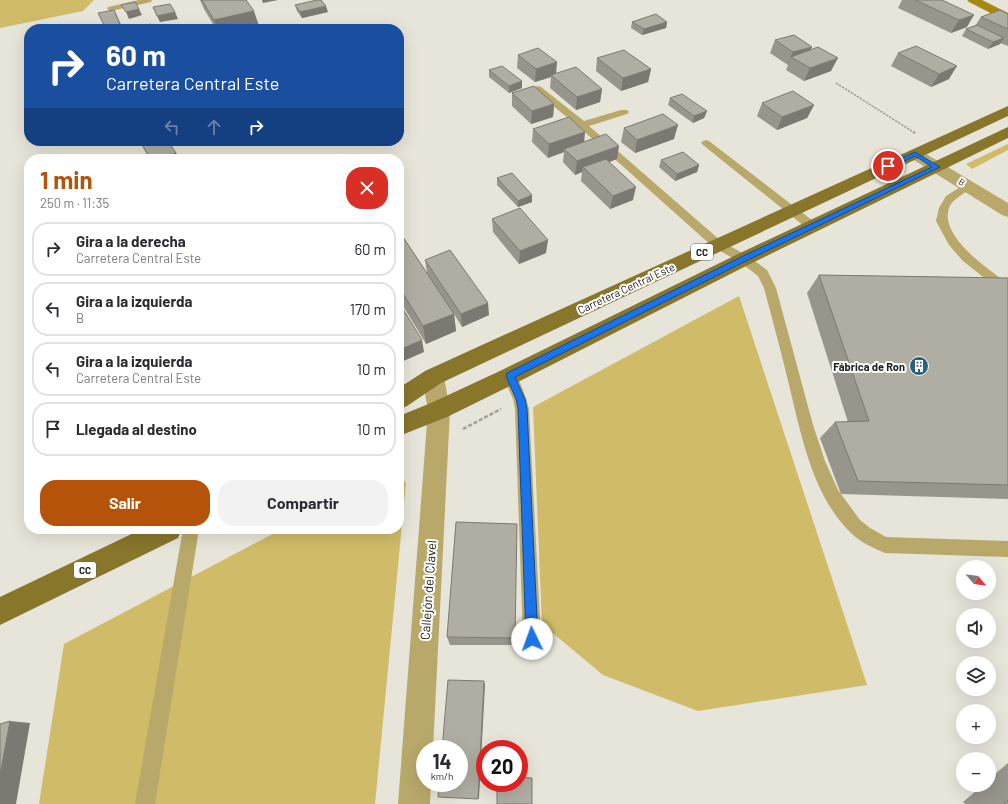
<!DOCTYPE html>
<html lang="es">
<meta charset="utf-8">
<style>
body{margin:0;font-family:Barlow,sans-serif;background:#f2f2f3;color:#2b2b33;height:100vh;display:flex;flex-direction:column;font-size:15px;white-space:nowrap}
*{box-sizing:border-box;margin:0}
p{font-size:13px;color:#7c7c81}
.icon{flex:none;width:22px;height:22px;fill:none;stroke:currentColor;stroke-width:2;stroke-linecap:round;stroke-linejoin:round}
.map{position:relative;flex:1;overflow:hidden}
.details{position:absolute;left:24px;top:154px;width:380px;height:380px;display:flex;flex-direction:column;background:#fff;border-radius:16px;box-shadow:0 4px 16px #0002}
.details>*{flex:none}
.guide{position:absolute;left:24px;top:24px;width:380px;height:122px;border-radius:16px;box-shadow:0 4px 16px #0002;background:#1a4fa0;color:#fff;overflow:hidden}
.needle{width:26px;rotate:119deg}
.controls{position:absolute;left:956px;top:560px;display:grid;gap:8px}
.controls a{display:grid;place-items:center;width:40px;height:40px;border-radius:50%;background:#fff;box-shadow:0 4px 16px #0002;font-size:20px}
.speed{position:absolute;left:416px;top:740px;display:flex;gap:8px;font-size:20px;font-weight:700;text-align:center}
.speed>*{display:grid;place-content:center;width:52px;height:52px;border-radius:50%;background:#fff;box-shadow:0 4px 16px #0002;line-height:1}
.speed small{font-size:10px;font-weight:400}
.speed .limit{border:6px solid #d22;background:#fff;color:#111}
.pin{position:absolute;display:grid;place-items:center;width:34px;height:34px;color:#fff;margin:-17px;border:2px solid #fff;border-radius:50%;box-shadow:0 1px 4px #0007}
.me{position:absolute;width:44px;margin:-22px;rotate:357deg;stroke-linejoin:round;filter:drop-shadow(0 0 3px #0008)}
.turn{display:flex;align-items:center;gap:14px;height:84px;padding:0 16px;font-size:18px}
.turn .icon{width:52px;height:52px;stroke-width:2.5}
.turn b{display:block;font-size:28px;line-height:34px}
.lanes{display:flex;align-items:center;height:38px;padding:0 16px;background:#0003;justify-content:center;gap:20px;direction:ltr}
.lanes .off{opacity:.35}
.round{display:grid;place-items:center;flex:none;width:42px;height:42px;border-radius:16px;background:#f2f2f3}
.overview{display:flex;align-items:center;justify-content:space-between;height:68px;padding:0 16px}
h1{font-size:24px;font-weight:700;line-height:30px;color:#b45309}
.cta{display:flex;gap:8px;margin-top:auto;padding:8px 16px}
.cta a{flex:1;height:46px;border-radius:16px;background:#b45309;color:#fff;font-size:16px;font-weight:700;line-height:46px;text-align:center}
.cta a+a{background:#f2f2f3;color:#2b2b33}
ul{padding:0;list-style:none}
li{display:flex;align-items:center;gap:12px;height:54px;margin:0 8px 6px;padding:0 8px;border:2px solid #e1e1e2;border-radius:16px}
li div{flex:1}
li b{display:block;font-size:15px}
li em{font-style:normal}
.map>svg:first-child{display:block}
</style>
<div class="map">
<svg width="1008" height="804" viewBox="0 0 1008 804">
<rect width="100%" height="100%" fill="#e7e4d9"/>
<g fill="#cfbb68">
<path d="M0,0H94L83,11L0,28Z"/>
<path d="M1008,144V150L972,169L966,164Z"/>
<path d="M739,296L867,685L698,711L603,675L542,624L533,407Z"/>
<path d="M399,473L406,483L375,804H39L64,644L282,529H399Z"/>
</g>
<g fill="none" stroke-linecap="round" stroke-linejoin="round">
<path stroke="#a3a098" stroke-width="1.5" stroke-dasharray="2.5 1" stroke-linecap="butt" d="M836,83L915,133"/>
<path stroke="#a3a098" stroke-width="2" stroke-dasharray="3 1.5" stroke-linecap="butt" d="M913,132L915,133"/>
<path stroke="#a3a098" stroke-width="2.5" stroke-dasharray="4 2" stroke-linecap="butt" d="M463,429L501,409"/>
<g fill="#b8a96a" fill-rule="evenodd">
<path d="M139,0H152L151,2L111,11L107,9L108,7Z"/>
<path d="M538,86L541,87L584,121L621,110H627L629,112L627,114L589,126L721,241L748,256L767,270L776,288L813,425L825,461L838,490L860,520L870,528L886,537L1008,541V557L885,553C873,548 860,542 851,533C813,496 802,438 790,389C782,355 773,322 764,288L758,276L740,262L713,247L579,127L535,91L534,89L535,87Z"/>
<path d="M706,140L709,141L817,224L819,227L817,230H809L703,145L701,143L703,141Z"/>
<path d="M968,182L973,185C967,194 953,197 949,208C939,237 989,269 1008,284V293L1002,292L963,261L949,245L936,221L939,208L946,196Z"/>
<path d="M510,370L515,372C521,384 526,396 529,409L541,639L538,645L532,648L526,645L523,639L515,409L513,399L503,376L505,372Z"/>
<path d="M183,529H199L155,804H135Z"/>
</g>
<g fill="#b8a96a" fill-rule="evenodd">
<path d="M915,149L921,151L1008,203V217L1002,215L909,157L907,154L909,151Z"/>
<path d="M433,368L441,371L444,377L450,410L433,749H425V783H431L430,804H398L428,410L422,377L425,371Z"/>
</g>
<path fill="#a38a0e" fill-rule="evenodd" d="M967,0H982L1008,13V22L969,2Z"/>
<g fill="#88762b" fill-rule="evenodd">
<path d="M1008,106V116L441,383L407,406L399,409V388L425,371Z"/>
<path d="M1008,127V138L750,264L518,382L447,417L399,436V416L431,403L502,370L738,254Z"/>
<path d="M142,529H182L178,538L0,625V597Z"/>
</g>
</g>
<g fill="#97958c">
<path d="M200,0H246L260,29H216L204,9Z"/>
<path d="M902,0H942L967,27L951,33L898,8Z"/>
<path d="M295,5L328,12L302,18L297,11Z"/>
<path d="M1008,14V46L1000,43V44L988,49L962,36L966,29L975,26L981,17Z"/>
<path d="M632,22H667L666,28L642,35L631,28Z"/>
<path d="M775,40L811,50L831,71L804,81L786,70L788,65L770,53Z"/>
<path d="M898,53L949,79L931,87L891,66Z"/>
<path d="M518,55L556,73L602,89L600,102L576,110L550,88L551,77L535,82L517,68Z"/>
<path d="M597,58L651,69L648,82L621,91L596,71Z"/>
<path d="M489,70L522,88L509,93L489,77Z"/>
<path d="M512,93L554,104L553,117L531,124L512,106Z"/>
<path d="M670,98L707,111L704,118L693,123L668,105Z"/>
<path d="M762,103L814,105L807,118L777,130L757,116Z"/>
<path d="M624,128L674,139L635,153L621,142Z"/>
<path d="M533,129L584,142L617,159L609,162L633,200L610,209L581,181L582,172L575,175L563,162L564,152L548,158L532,142Z"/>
<path d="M142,145L176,153L180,159H149Z"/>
<path d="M661,160L699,165L697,172L675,181L659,167Z"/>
<path d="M497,178L532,202L518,207L497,185Z"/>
<path d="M492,219L546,253L519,264L493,232Z"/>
<path d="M399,231L427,273L425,260L489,315L462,327L454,314L456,331L426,344L399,299Z"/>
<path d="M819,275L1008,278V499L841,494L820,438L835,422H848L807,293Z"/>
<path d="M447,637L515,638V645H450Z"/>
<path d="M1008,763V804H965L963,802L983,785H989V779Z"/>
</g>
<g fill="#7b7972">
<path d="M262,0H278L263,3Z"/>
<path d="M326,6L328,12L302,18L300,12Z"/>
<path d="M139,9L142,15L129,19L126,12Z"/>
<path d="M114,10L123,29H106L105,27Z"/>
<path d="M254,11L260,29H217L214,20Z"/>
<path d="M175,12L178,19L160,22L157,16Z"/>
<path d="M974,15L967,27L951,33L959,20Z"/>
<path d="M667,22L666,28L642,35L644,29Z"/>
<path d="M1004,38L1000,44L988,49L993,42Z"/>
<path d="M812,47L806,60L791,57L787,65L793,52Z"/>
<path d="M838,58L831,71L804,81L810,68Z"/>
<path d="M557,62L556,75H551V77L535,82L536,69Z"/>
<path d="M957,66L949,79L931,87L939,74Z"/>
<path d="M651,69L648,82L621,91L623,78Z"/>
<path d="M522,81V88L509,93V86Z"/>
<path d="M602,89L600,102L576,110L577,97Z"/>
<path d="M554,104L553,117L531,124L532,111Z"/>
<path d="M814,105L807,118L777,130L782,117Z"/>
<path d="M707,111L704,118L693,123L694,116Z"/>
<path d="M678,125L674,139L635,153L637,140Z"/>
<path d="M585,132L584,145L564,149V152L548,158L549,144Z"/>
<path d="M619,146L617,159L586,171L583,167L582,172L575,175L577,161Z"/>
<path d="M176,153L180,159H159Z"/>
<path d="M699,165L697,172L675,181L677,174Z"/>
<path d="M636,187L633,200L610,209L613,196Z"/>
<path d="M532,195V202L518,207V201Z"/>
<path d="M548,240L546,253L519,264L520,251Z"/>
<path d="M488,303L489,315L462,327L461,314Z"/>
<path d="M454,314L456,331L426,344L423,326Z"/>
<path d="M422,340L424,352L399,363V350Z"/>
<path d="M484,681L485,685L479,798L478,799Z"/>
<path d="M10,721L30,723L16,804H0V775Z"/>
</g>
<g fill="#b0ada3" stroke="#7b7972">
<path d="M202,0H246L254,11L214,20Z"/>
<path d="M317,0H321L326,6L300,12L295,5Z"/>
<path d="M915,0H942L974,15L959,20Z"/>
<path d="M135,2L139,9L126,12L121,5Z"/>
<path d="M170,4L175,12L157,16L153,7Z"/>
<path d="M114,10L120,24L105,27L98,13Z"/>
<path d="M1000,10L1008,14V29L981,17Z"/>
<path d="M656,14L667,22L644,29L632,22Z"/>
<path d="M151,24L153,29H126Z"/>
<path d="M977,25L1004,38L993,42L966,29Z"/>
<path d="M794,35L812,47L793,52L775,40Z"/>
<path d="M916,46L957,66L939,74L898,53Z"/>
<path d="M818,47L838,58L810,68L791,57Z"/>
<path d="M538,48L557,62L536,69L518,55Z"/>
<path d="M624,50L651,69L623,78L597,58Z"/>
<path d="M502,66L522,81L509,86L489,70Z"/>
<path d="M576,67L602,89L577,97L551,75Z"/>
<path d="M534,86L554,104L532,111L512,93Z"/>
<path d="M793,91L814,105L782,117L762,103Z"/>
<path d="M682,94L707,111L694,116L670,98Z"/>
<path d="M663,114L678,125L637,140L624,128Z"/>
<path d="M569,117L585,132L549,144L533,129Z"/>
<path d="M606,134L619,146L577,161L564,149Z"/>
<path d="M154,141H168L176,153L159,159H151L142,145Z"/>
<path d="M683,152L699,165L677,174L661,160Z"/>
<path d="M606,159L636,187L613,196L583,167Z"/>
<path d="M512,173L532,195L518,201L497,178Z"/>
<path d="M520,208L548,240L520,251L492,219Z"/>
<path d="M399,231L454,314L423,326L399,287Z"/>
<path d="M450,250L488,303L461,314L425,260Z"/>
<path d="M819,275L1008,278V485L858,481L835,422L869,421Z"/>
<path d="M403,309L422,340L399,350V311Z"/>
<path d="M456,522L517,524L515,638L447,637Z"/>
<path d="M448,680L484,681L478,799L438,797L439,783H459V749H442Z"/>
<path d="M10,721L0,775V724Z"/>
<path d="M519,777L532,778V804H497V783H519Z"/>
<path d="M1008,800V804H1004Z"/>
</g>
<path fill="#1a73e8" stroke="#114b97" d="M915,152L940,167L746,261L515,377L525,399L527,409L538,639L536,643L532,645L528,643L526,639L518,409L516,399L506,376L507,373L741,257L932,167L915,156L890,168L884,166Z"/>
<defs>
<symbol id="building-disc" viewBox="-11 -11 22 22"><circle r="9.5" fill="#2a607b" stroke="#fff"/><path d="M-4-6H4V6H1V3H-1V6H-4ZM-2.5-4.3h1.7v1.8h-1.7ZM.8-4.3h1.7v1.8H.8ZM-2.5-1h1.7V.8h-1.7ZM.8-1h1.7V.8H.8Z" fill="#fff"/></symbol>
</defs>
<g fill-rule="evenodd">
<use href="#building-disc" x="908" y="355" width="22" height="22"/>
</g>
<g text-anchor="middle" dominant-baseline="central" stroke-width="4" stroke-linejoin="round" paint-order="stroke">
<g font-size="9" fill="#22211d" stroke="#fff">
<text transform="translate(962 182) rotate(31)">B</text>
</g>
<g fill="#fff" stroke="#646461" stroke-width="1">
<rect x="691" y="244" width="22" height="16" rx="3"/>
<rect x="74" y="562" width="22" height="16" rx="3"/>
</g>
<g font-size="10" font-weight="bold" fill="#22211d">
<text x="702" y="252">CC</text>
<text x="85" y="570">CC</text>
</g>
<g font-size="11" fill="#22211d" stroke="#fff">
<text transform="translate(626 288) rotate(-25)">Carretera Central Este</text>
</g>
<g font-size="11" font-weight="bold" fill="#22211d" stroke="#fff" text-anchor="end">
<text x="905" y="366">Fábrica de Ron</text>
</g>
<g font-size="13" fill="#22211d" stroke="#fff">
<text transform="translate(428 590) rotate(-86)">Callejón del Clavel</text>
</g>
</g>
</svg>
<div class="controls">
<a><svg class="needle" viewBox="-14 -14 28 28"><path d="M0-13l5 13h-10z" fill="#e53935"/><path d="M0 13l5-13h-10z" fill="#7c7c81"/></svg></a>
<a><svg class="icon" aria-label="sound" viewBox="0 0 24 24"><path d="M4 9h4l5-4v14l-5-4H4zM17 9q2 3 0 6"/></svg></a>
<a><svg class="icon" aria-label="layers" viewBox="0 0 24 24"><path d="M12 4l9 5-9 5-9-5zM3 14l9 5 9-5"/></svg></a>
<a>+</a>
<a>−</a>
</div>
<div class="speed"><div>14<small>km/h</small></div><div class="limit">20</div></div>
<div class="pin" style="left:888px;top:166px;background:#d93025"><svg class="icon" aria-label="arrive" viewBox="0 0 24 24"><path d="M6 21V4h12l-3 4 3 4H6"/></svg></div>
<svg class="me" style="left:532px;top:639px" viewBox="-20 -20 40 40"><circle r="19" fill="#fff"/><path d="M0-13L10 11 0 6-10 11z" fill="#1a73e8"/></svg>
<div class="guide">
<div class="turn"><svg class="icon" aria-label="right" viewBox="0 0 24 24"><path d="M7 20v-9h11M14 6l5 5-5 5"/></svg><div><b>60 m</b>Carretera Central Este</div></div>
<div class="lanes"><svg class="icon off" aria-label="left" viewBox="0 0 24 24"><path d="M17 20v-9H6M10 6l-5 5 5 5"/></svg><svg class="icon off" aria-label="ahead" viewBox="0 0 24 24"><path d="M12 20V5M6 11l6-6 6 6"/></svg><svg class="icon" aria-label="right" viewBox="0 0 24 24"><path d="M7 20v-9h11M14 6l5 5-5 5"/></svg></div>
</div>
<section class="details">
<div class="overview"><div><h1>1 min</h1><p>250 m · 11:35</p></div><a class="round" style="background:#d93025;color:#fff"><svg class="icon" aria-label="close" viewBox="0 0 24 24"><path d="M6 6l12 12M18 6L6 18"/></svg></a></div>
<ul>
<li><svg class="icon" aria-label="right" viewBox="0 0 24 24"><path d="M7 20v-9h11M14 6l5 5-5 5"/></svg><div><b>Gira a la derecha</b><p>Carretera Central Este</p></div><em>60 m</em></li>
<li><svg class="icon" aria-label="left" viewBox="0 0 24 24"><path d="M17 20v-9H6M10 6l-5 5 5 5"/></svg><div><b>Gira a la izquierda</b><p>B</p></div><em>170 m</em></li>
<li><svg class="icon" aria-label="left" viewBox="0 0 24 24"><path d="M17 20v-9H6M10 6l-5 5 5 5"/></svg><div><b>Gira a la izquierda</b><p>Carretera Central Este</p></div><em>10 m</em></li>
<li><svg class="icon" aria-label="arrive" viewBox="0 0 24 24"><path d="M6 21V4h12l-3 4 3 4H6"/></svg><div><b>Llegada al destino</b></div><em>10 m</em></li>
</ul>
<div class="cta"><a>Salir</a><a>Compartir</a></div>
</section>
</div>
